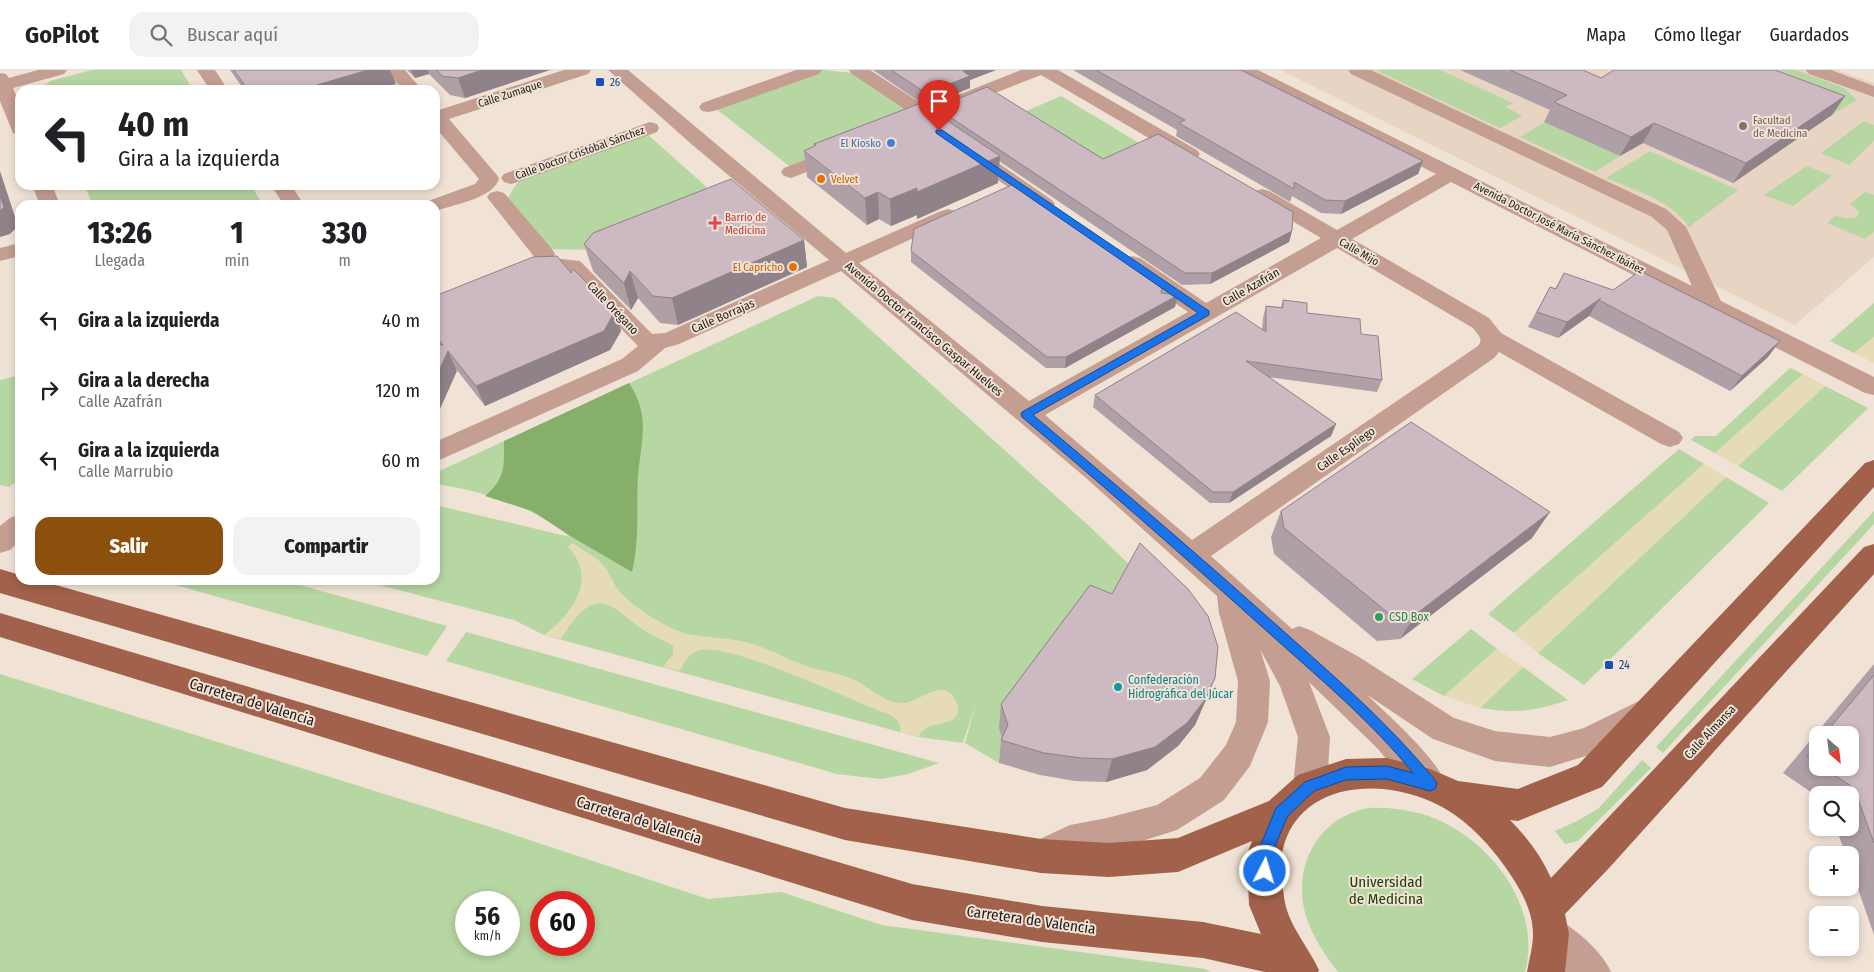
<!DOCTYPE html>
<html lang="es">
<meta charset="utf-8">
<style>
body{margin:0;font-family:"Fira Sans Condensed",sans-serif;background:#f2f2f2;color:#202124;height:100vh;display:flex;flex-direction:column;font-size:19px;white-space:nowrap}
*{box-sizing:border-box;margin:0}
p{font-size:16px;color:#757577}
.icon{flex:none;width:28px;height:28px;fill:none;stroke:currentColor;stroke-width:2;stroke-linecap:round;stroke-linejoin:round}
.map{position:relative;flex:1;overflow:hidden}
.sheet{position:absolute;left:15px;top:130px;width:425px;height:385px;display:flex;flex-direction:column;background:#fff;border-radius:15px;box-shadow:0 2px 8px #0003}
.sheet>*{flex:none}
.guide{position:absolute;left:15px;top:15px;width:425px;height:105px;border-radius:15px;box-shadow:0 2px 8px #0003;background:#fff;color:#202124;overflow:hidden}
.needle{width:32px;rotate:152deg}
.tools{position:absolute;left:1809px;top:656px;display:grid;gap:10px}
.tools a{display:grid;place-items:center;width:50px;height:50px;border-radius:10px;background:#fff;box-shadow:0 2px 8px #0003;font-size:25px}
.speed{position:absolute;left:455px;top:821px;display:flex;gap:10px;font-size:25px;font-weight:700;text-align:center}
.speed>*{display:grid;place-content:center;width:65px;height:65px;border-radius:50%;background:#fff;box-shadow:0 2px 8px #0003;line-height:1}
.speed small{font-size:12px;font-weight:400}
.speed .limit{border:8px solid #d22;background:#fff;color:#111}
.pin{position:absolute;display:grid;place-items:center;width:42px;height:42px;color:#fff;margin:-51px -21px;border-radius:50% 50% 50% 0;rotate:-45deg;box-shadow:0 0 5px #0007}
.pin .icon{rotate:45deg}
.me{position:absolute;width:55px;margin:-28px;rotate:5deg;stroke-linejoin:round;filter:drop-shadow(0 0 4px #0008)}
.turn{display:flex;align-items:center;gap:18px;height:105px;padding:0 20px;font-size:22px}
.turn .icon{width:65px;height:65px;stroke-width:2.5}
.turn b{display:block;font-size:35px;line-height:42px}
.eta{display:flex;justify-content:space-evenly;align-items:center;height:85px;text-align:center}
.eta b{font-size:30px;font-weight:800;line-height:35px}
.button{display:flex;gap:10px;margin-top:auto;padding:10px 20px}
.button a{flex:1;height:58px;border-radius:15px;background:#8c500e;color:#fff;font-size:20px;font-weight:800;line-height:58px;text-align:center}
.button a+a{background:#f2f2f2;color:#202124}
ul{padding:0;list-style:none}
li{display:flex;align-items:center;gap:15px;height:70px;padding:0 20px}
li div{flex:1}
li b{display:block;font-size:19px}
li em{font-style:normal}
header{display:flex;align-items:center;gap:30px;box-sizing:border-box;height:70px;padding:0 25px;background:#fff;border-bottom:1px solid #e0e0e0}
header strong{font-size:24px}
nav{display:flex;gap:28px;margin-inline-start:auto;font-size:18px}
.search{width:350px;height:45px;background:#f2f2f2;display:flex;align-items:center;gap:12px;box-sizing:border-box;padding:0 18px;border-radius:15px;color:#757577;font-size:19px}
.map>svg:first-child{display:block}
</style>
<header>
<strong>GoPilot</strong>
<div class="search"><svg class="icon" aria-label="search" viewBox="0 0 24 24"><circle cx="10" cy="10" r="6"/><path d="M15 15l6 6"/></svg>Buscar aquí</div>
<nav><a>Mapa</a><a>Cómo llegar</a><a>Guardados</a></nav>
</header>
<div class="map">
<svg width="1874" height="902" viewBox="0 0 1874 902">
<rect width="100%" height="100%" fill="#f0e2d5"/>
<path fill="#e8d4c2" d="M1280,0H1838L1874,13V187L1795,255Z"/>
<g fill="#b6d6a2" fill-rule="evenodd">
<path d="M92,0H181L193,20H43L42,18L50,11Z"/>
<path d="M822,0L856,3L911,40L793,99L715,38Z"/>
<path d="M1375,0H1440L1513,33L1506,37L1522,46L1500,58Z"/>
<path d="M1774,0H1796L1844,18L1857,30L1831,45Z"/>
<path d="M1061,26L1149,79L1102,100L1015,46Z"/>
<path d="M1864,51L1874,55V71L1849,95L1821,83Z"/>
<path d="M1545,52L1620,86L1595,102L1520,67Z"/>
<path d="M647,64L719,128L594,180L550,179L507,130L515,116L523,107Z"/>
<path d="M1650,81L1738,120L1689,157C1671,130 1634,120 1606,108Z"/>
<path d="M1807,96L1832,106L1793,136L1764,125Z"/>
<path d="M84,115H251L263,135H93Z"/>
<path d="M1865,122L1874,125V162L1865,169L1827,153L1835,146L1847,148L1857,147L1859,142L1850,134Z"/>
<path d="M818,226L835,228L1088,455L1134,499L1005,679L999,693L965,673L976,633L963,673L918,667L544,565L514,550L360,510H435V435L570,467C537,437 479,420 435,414V403Z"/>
<path d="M1874,233V267L1854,283L1830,271Z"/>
<path d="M1790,298L1803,304L1715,383L1691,370L1695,366H1716Z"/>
<path d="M20,305V408L9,417L0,415V310Z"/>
<path d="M1825,316L1868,338L1782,421L1738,396Z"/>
<path d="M1679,379L1704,394L1514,563L1488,544Z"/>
<path d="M1726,407L1769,433L1584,615L1538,583Z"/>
<path d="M1874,441V454L1663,683L1656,677Z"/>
<path d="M158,510H282L447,556L427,586Z"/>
<path d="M1471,559L1497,579L1444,626L1412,609Z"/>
<path d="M466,562L939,693L908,704L881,709L837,704L446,591Z"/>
<path d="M1523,597L1568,630C1534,641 1516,644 1480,638Z"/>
<path d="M0,604L490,757L708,829L781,822L882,855L1205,899L1210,902H0ZM466,832H509V875H466ZM541,832H584V875H541Z"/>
<path d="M1642,690L1651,698L1578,771L1565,774L1555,761L1577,751L1599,738Z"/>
<path d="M1387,738C1404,740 1420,742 1436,749C1493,773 1542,839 1525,902H1338C1325,885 1314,869 1307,849C1291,803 1314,750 1364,739C1371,737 1380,738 1387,738Z"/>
</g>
<path fill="#86b06a" d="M629,313C651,346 641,370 638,406C636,440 640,467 632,502L572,467L532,441L485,426C506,408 504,396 504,371Z"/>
<g fill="#e5dbb6">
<path d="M1874,267V293L1854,283Z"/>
<path d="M1803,304L1825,316L1738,396L1715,383Z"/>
<path d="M1704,394L1726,407L1538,583L1514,563Z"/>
<path d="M572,473C582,480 596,486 603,495C610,503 613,513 619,521C627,530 638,538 648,545C661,553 678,563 693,565C712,568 731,568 749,573C772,579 793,593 816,599C829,602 841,604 853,609C869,617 884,633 903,633C919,633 944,605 956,631C966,655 938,652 929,657C924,659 921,662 918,667L900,662C902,652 896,649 888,644C854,632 725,569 697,581C688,585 684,593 680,601L663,597L673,584V576C663,569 649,565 639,557C630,551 623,543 614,538C589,522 572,552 561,569L544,565C573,543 598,509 568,477Z"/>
<path d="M1497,579L1523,597L1480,638L1444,626Z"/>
</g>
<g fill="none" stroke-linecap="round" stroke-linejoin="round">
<g fill="#c39e91" fill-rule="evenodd">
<path d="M38,0H67L64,4L13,18L20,36V65L13,63L0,31V3L6,4L9,8Z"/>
<path d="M197,0H215L228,20H210Z"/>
<path d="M386,0H405L422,20H403Z"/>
<path d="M564,0H591L588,4L449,49L496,104L499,108C496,126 458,134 442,139L435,141V135H425L428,131L475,114L479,109L435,57V39L439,40Z"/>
<path d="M608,0H628L846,183L941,141L948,139L955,141L958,145L955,149L859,193L1029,331L1188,242L1124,198L1121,193L1124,188L1132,186L1140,188L1206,233L1321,168L1255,129L1252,125L1255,121L1262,119L1269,121L1337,160L1436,104L1238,4L1235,0H1258L1692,216L1667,160L1652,147L1351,4L1348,0H1371L1666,139L1686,157L1721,231L1874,307V325L1865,323L1451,112L1352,169L1489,248L1501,263L1679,362L1683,368L1679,374L1670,377L1661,374L1499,282L1494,288L1211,486L1292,559L1299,556L1310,560L1359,587L1454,648L1495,661L1550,667L1584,658L1641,630L1652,634L1657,644L1652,654L1602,681L1550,697L1495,691L1433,669L1366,624C1391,648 1433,684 1447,715L1442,726L1430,731L1418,726L1377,678L1309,612L1330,667L1327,716L1322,727L1310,732L1298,727L1293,716L1298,667L1280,616L1260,579L1270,611L1268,652L1250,696L1224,730L1177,760L1107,782L1074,788L1041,803L1029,798L1024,786L1029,774L1070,755L1107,748L1157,735L1200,708L1226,675L1236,652L1238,611L1219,543L1217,526L1086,408L841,201L679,274L665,278L638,301L435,392V372L622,289L638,276L566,202L550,201L527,206L519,204L516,199L519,194L540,190L536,189L490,131L487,127L490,123L497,121L504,123L552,179L555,184L552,188L580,191L652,264L665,263L829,190L689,72ZM1337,178L1473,258C1478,265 1484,269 1478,276L1192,470L1045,345Z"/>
<path d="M796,0H822L819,4L714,41L708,42L702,41L699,37L702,33Z"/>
<path d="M849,0H870L922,34L925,38L1021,0H1058L1197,80L1200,84L1197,88L1190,90L1183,88L1041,5L939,45L936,50L1052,130L1055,134L1052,138L1045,140L1038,138L921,56C914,63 901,66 891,64L889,60L891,56L903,52L906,40L852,4Z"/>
<path d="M1806,0H1831L1874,16V27L1809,4Z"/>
<path d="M650,52L657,54L659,58L657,62L518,112L511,114L504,112L501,108L504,104Z"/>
<path d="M839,77L846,79L849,83L846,87L791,108L784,106L781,102L784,98Z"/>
<path d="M32,115H52L60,135H40Z"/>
<path d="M271,115H291L304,135H284Z"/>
<path d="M20,173V186L0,191V178Z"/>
<path d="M20,444V471L10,480L0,483V456L10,448Z"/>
<path d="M1551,846C1572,855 1602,881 1611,902H1565L1538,877L1533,864L1538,851Z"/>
</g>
<path fill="#a1614a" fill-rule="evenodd" d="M1874,390V417L1602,717L1518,751L1510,750C1527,767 1541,786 1551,808L1864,477L1874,474V504L1610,797L1565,844L1569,864L1565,902H1527C1529,890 1533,877 1533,864C1533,841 1521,820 1508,801C1492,777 1470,753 1444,738C1389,706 1297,708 1282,783C1280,794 1283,822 1285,833C1290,857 1309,878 1319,900L1318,902H1265L1203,888L1042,872L912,850L0,567V543L912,814L1042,836L1203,852L1261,864L1249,835L1247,784L1252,771L1178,802L1109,807L1041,803L845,770L0,523V499L20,505V510H38L845,738L1041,769L1109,773L1178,768L1269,731L1298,705L1346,689L1387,688L1430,699L1458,711L1518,719L1578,695L1865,393Z"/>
</g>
<g fill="#af9fa7" fill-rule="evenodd">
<path d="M230,0H390L396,14L376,20H244Z"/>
<path d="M407,0H550L465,28L450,25L429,4L415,8Z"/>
<path d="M873,0H996L970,10V18L926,36L938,44V39L1103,89L1292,161L1289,172L1210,214L1182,215L999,91L998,113L917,149V145L891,156L879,149L867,155L807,107L804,81L815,76L814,74L921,33Z"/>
<path d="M1073,0H1241L1423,91L1418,104L1341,144L1321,143L1292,126L1290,132L1176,66L1177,60Z"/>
<path d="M1460,0H1583L1601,8L1845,26L1832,45L1733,113L1643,73L1620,86L1544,52L1550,40Z"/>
<path d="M804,170L807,197L678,255L660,253L638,228L631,240L593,201L584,174Z"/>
<path d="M911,181L1161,223L1175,237L1065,298H1046L911,192Z"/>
<path d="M571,203L615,241L621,261L610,280L485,336L435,272V226Z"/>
<path d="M1564,203L1768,287L1730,321L1589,246L1558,268L1528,257L1550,217L1555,219Z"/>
<path d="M1283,230L1307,243L1361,264L1382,310L1377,322L1269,307L1336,354L1331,366L1229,433H1210L1093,337L1095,325L1262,260L1263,248L1266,236L1281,237Z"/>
<path d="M1281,441L1532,468L1400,569L1377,571L1274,484L1271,467Z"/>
<path d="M1874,594V865L1850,796V785H1846L1836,758H1850V725H1818V727L1783,703ZM1818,665H1850V698H1818Z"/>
<path d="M1215,608L1205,632L1195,655L1178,676L1147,700L1106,712L1075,711L1040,705L999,693L1001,670L1002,668L999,658L1001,634Z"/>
</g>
<g fill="#8f8288">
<path d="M368,0H390L396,14L376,20H300Z"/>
<path d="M411,0H428L429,4L415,8Z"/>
<path d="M482,0H550L465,28L458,8Z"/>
<path d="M965,0H996L970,10V18L926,36V23Z"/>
<path d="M1845,26L1832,45L1733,113L1746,93Z"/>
<path d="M1654,53L1643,73L1620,86L1631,67Z"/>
<path d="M1000,86L998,113L917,149V145L891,156L890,129L917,118Z"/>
<path d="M1423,91L1418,104L1341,144L1345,131Z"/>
<path d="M0,101L18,156L10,164L0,167Z"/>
<path d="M878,122L879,149L867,155L865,128Z"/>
<path d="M1292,161L1289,172L1210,214L1212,203Z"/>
<path d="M804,170L807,197L678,255L672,228Z"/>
<path d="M630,201L638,228L631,240L624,213Z"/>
<path d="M1178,225L1175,237L1065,298L1066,287Z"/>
<path d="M1599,230L1589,246L1558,268L1567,252Z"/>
<path d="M615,241L621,261L610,280L485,336L476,316Z"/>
<path d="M1780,271L1768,287L1730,321L1742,306Z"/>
<path d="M448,281L457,301L435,350V309Z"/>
<path d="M1336,354L1331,366L1229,433L1233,422Z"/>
<path d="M1550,442L1532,468L1400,569L1416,544Z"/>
<path d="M1215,608L1205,632L1195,655L1178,676L1147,700L1106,712L1112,689Z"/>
</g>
<g fill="#ccb9c2" stroke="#8f8288">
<path d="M234,0H368L300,20H248Z"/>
<path d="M437,0H482L458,8L442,6Z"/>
<path d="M891,0H965L963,1L970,6L926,23Z"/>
<path d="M1096,0H1241L1423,91L1345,131L1325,130L1294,112V119L1179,53L1185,50Z"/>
<path d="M1510,0H1583L1601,8L1614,0H1775L1845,26L1746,93L1654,53L1631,67L1554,32L1567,25Z"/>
<path d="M987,17L1103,89L1158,64L1293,142L1292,161L1212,203H1185L938,39L940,36Z"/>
<path d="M921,33L1000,86L917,122V118L890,129L878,122L865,128L804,81L816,75L814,74Z"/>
<path d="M731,109L804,170L672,228L653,226L630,201L624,213L584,174L593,163Z"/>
<path d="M1016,113L1162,213L1161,223L1178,225L1066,287H1047L911,181L914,159Z"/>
<path d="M0,126L4,137L0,141Z"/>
<path d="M557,186L571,203L573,199L615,241L604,261L476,316L448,281L435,309V275H443L435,265V226L533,187Z"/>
<path d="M1640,201L1780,271L1742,306L1599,230L1601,228L1567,252L1537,242L1550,217L1556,219L1564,203L1613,220Z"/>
<path d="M1283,230L1307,233V243L1360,249L1361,264L1378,266L1382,310L1246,291L1336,354L1233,422H1213L1095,325L1236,242L1266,262V236L1283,238Z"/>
<path d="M1411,352L1550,442L1416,544L1392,546L1284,458L1281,441Z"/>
<path d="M1140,473L1188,519L1208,546L1218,577L1215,608L1204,631L1187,653L1155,677L1112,689L1081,688L1044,683L1001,670L1008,655L1001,634L1090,515L1112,524Z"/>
<path d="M1874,605V773L1854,718L1824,698H1850V665H1824Z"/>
<path d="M1818,673V693L1807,686Z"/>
</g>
<path fill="#1a73e8" stroke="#114b97" d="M936,60H942L1209,241V245L1033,345C1114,413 1194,481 1272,551C1329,602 1387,651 1435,710L1437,714L1435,719L1430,721L1387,709L1346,710L1314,721L1287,747L1272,784L1273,801L1271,806L1265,809L1260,806L1257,784L1276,738L1305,712L1346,697L1387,696L1413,703C1371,651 1319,608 1270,564C1188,490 1106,418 1022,347L1021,344L1022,342L1198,243L936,63Z"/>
<g fill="#1a4fb4" stroke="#f0e2d5" stroke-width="2">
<rect x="595" y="7" width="10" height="10" rx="2.5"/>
<rect x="1604" y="590" width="10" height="10" rx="2.5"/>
</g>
<circle fill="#8d6e63" stroke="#f0e2d5" stroke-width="2" cx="1743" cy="56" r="5"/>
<circle fill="#3f7fe0" stroke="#f0e2d5" stroke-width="2" cx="891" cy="73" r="5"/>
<g fill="#e8710a" stroke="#f0e2d5" stroke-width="2">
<circle cx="821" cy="109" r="5"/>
<circle cx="793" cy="197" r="5"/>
</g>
<path fill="#e0444e" stroke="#f0e2d5" stroke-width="2" d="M712.5 145.5h5v5h5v5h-5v5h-5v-5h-5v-5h5z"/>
<circle fill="#2e9e5b" stroke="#f0e2d5" stroke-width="2" cx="1379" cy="547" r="5"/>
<circle fill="#0f9aa8" stroke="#f0e2d5" stroke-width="2" cx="1118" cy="617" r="5"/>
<g text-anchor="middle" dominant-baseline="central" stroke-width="4" stroke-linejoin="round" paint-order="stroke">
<g font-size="11" fill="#164399" stroke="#f0e2d5" text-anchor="start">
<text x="610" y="12">26</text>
</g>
<g font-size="11" fill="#1f1a15" stroke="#f0e2d5">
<text transform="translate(510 24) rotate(-18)">Calle Zumaque</text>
<text transform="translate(580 83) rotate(-20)">Calle Doctor Cristóbal Sánchez</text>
<text transform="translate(1559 158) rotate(27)">Avenida Doctor José María Sánchez Ibáñez</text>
<text transform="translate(1359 182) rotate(30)">Calle Mijo</text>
</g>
<g font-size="11" fill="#785e54" stroke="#f0e2d5" text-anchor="start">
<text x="1753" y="50">Facultad<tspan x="1753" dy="13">de Medicina</tspan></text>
</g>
<g font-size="11" fill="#366cbe" stroke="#f0e2d5" text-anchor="end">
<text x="881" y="73">El Kiosko</text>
</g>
<g font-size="11" fill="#c56008" stroke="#f0e2d5" text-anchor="start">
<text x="831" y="109">Velvet</text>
<text x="783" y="197" text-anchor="end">El Capricho</text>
</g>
<g font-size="11" fill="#be3a42" stroke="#f0e2d5" text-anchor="start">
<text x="725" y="147">Barrio de<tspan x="725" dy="13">Medicina</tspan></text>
</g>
<g font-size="12" fill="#1f1a15" stroke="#f0e2d5">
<text transform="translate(1251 217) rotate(-30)">Calle Azafrán</text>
<text transform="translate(613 238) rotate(46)">Calle Orégano</text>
<text transform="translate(723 246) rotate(-24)">Calle Borrajas</text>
<text transform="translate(924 259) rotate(40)">Avenida Doctor Francisco Gaspar Huelves</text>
<text transform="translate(1346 379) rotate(-35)">Calle Espliego</text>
<text transform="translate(1710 662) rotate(-47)">Calle Almansa</text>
</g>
<g font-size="12" fill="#27864d" stroke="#f0e2d5" text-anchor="start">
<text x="1389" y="547">CSD Box</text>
</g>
<g font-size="12" fill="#164399" stroke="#f0e2d5" text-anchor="start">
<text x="1619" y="595">24</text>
</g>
<g font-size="12" fill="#0d838f" stroke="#f0e2d5" text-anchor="start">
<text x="1128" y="610">Confederación<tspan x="1128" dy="14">Hidrográfica del Júcar</tspan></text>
</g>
<g font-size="15" fill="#1f1a15" stroke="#f0e2d5">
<text transform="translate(252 632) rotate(17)">Carretera de Valencia</text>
<text transform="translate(639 750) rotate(17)">Carretera de Valencia</text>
<text transform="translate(1031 850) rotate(8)">Carretera de Valencia</text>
</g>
<g font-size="15" fill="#223d0b" stroke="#f0e2d5">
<text x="1386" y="812">Universidad<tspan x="1386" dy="17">de Medicina</tspan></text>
</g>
</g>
</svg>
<div class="tools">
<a><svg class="needle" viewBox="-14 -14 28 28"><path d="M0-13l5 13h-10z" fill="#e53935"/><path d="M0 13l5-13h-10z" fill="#757577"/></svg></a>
<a><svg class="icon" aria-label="search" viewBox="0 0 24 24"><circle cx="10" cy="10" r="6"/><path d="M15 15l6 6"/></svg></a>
<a>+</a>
<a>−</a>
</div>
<div class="speed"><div>56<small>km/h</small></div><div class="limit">60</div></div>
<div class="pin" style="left:939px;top:61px;background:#d93025"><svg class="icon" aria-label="arrive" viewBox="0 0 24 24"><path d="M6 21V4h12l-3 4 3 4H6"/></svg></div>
<svg class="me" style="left:1265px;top:801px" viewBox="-20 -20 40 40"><circle r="17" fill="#1a73e8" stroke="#fff" stroke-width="3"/><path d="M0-11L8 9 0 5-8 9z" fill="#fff"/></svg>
<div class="guide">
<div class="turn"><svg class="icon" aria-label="left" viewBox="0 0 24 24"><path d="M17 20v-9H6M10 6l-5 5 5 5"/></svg><div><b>40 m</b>Gira a la izquierda</div></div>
</div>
<section class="sheet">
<div class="eta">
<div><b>13:26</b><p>Llegada</p></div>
<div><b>1</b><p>min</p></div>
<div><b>330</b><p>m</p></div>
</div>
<ul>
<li><svg class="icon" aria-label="left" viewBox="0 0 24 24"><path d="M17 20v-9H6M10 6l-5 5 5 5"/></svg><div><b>Gira a la izquierda</b></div><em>40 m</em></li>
<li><svg class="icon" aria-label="right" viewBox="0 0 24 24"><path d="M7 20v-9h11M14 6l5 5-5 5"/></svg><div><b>Gira a la derecha</b><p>Calle Azafrán</p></div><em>120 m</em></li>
<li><svg class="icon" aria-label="left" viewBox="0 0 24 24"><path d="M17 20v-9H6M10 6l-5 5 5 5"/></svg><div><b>Gira a la izquierda</b><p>Calle Marrubio</p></div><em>60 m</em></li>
</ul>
<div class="button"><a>Salir</a><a>Compartir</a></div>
</section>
</div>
